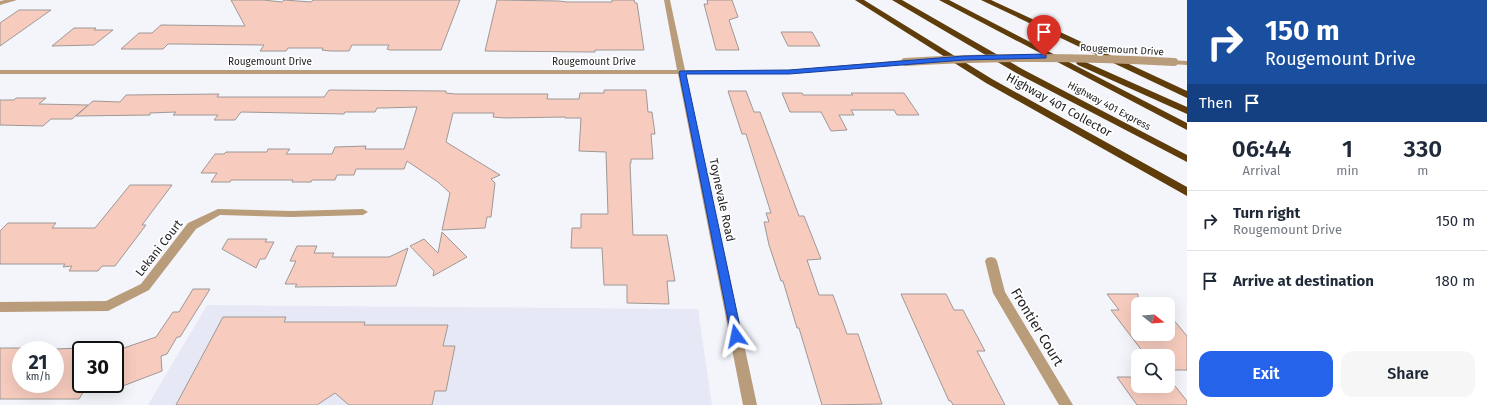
<!DOCTYPE html>
<style>
body{margin:0;font-family:"Fira Sans",sans-serif;background:#f6f6f7;color:#1f2937;height:100vh;display:flex;flex-direction:column;font-size:15px;white-space:nowrap}
*{box-sizing:border-box;margin:0}
p{font-size:13px;color:#747a83}
.icon{flex:none;width:22px;height:22px;fill:none;stroke:currentColor;stroke-width:2;stroke-linecap:round;stroke-linejoin:round}
.map{position:relative;flex:1;overflow:hidden}
.details{display:flex;flex-direction:column;background:#fff;width:300px}
.details>*{flex:none}
.top-card{background:#1a4fa0;color:#fff;overflow:hidden}
.needle{width:26px;rotate:107deg}
.controls{position:absolute;left:1131px;top:297px;display:grid;gap:8px}
.controls a{display:grid;place-items:center;width:44px;height:44px;border-radius:8px;background:#fff;box-shadow:0 4px 16px #0002;font-size:20px}
.speed{position:absolute;left:12px;top:341px;display:flex;gap:8px;font-size:20px;font-weight:700;text-align:center}
.speed>*{display:grid;place-content:center;width:52px;height:52px;border-radius:50%;background:#fff;box-shadow:0 4px 16px #0002;line-height:1}
.speed small{font-size:10px;font-weight:400}
.speed .limit{border:2px solid #111;border-radius:6px;background:#fff;color:#111}
.pin{position:absolute;display:grid;place-items:center;width:34px;height:34px;color:#fff;margin:-41px -17px;border-radius:50% 50% 50% 0;rotate:-45deg;box-shadow:0 0 4px #0007}
.pin .icon{rotate:45deg}
.me{position:absolute;width:44px;margin:-22px;rotate:348deg;stroke-linejoin:round;filter:drop-shadow(0 0 3px #0008)}
.turn{display:flex;align-items:center;gap:14px;height:84px;padding:0 12px;font-size:18px}
.turn .icon{width:52px;height:52px;stroke-width:2.5}
.turn b{display:block;font-size:28px;line-height:34px}
.then{display:flex;align-items:center;height:38px;padding:0 12px;background:#0003;gap:8px;font-size:15px}
.eta{display:flex;justify-content:space-evenly;align-items:center;height:68px;text-align:center}
.eta b{font-size:24px;font-weight:600;line-height:28px}
.primary-button{display:flex;gap:8px;margin-top:auto;padding:8px 12px}
.primary-button a{flex:1;height:46px;border-radius:12px;background:#2563eb;color:#fff;font-size:16px;font-weight:600;line-height:46px;text-align:center}
.primary-button a+a{background:#f6f6f7;color:#1f2937}
ul{padding:0;list-style:none}
li{display:flex;align-items:center;gap:12px;height:60px;padding:0 12px;border-top:1px solid #e0e1e3}
li div{flex:1}
li b{display:block;font-size:15px}
li em{font-style:normal}
main{display:flex;flex:1;min-height:0}
.map>svg:first-child{display:block}
</style>
<main>
<div class="map">
<svg width="1187" height="405" viewBox="0 0 1187 405">
<rect width="100%" height="100%" fill="#f4f5fb"/>
<path fill="#e6e9f5" d="M207,305L698,309L712,405H148Z"/>
<g fill="#f7ccbf" stroke="#9e9896">
<path d="M231,0H263L282,2L284,0L311,2L313,0H460L441,50H390L387,49L389,45H352L349,51H330L322,50L323,48H288L286,51H260L264,45L181,44H168L163,49H121L139,33H152L161,25L245,26Z"/>
<path d="M497,0L559,1L567,2H612V0H634L635,3H637L644,50H595V52L485,51Z"/>
<path d="M707,0H732L738,17L729,20L739,50H716L704,4H708Z"/>
<path d="M19,10H51L0,46V23Z"/>
<path d="M74,28H96L94,30H113L94,45L52,46Z"/>
<path d="M781,32H812L820,46H788Z"/>
<path d="M329,90L446,91V93L455,94H548L547,99H579L580,93H604V90H646L648,112H652L655,134H651L653,159H631V163H630L633,235H667L675,281H667L669,304L627,303V285H604L602,248H571L572,228H581V214H608L606,152L579,151L581,118H565V117L505,118L493,117L494,113H453L446,142L500,175L491,179L495,183L491,217H487L485,228L442,230L450,193L438,182L407,161L404,169H356L354,175H337L335,180H312L311,182H292L293,180H231L230,182H211L217,173H201L215,154H224L226,152H267L268,149H290L286,154H332L335,147L366,146L365,149H404L417,107L384,108H377L375,112H345L344,114L241,112L235,120H214L218,115H173L176,112L150,113V115L76,116L93,101L120,102L126,95L219,94L217,97H324Z"/>
<path d="M728,91H746L754,112H760L799,216H804L821,259L807,260L819,295H833L847,334H858L882,404L822,405L799,328H797L783,281H781L769,245L764,222H769L766,213H771L746,134H742Z"/>
<path d="M782,93H802L803,95H853L851,93H904L919,115H897L894,110H851L854,115H839L847,130L831,131L821,112H790Z"/>
<path d="M16,98H46L39,104L88,105L72,119H51L43,126L0,125V100H14Z"/>
<path d="M130,185H172L142,225H146L115,266H102L98,271H69L72,266L63,267L65,264H0V231L8,223H56L52,228H95Z"/>
<path d="M442,232L467,257L433,276L434,271L410,246L424,239L438,253Z"/>
<path d="M228,239H267L265,242H274L265,259H260L256,268L222,249Z"/>
<path d="M297,246H317L314,253H334L332,257H389L408,248L396,286L295,287L297,284H285L296,261H290Z"/>
<path d="M193,289H210L180,337H177L167,354L161,356L162,371L115,389V351L156,337L173,312H179Z"/>
<path d="M901,294H946L954,310H963L985,351H977L1005,405H953L951,401H949Z"/>
<path d="M1107,294H1138V334H1168V313L1187,336V370H1168V356H1146L1111,310H1119Z"/>
<path d="M223,317H286L284,322H365L364,325H448L443,346H455L446,391H435L432,405H349L335,393L317,405H176Z"/>
<path d="M0,348H21V384H55V349L81,348V384H88L79,399H0Z"/>
<path d="M1117,377H1138V386H1175L1187,401V405H1137Z"/>
</g>
<g fill="none" stroke-linecap="round" stroke-linejoin="round">
<g fill="#b99c7a" fill-rule="evenodd">
<path d="M5,0H17L0,5V1Z"/>
<path d="M664,0H670L685,70H789L905,60L909,62L905,64L789,74H686L757,405H743L678,74H0V70H677Z"/>
<path d="M1171,60L1187,61V65L1171,64Z"/>
<path d="M218,209L291,211L363,209L368,212L363,215L291,217L220,215L196,229L149,290L112,309L108,311L0,312V302L106,301L141,284L188,223Z"/>
<path d="M991,257L995,258L997,261L1005,292L1073,405H1059L993,293L985,261L987,258Z"/>
</g>
<g fill="#5f3d0b" fill-rule="evenodd">
<path d="M855,0H864L992,79L1187,187V196L986,83Z"/>
<path d="M892,0H902L1024,70L1187,155V162L1018,74Z"/>
<path d="M939,0H949L1187,123V130Z"/>
<path d="M981,0H991L1187,91V98Z"/>
<path d="M1081,60L1187,107V114L1078,65L1076,63L1078,61Z"/>
</g>
<path stroke="#b99c7a" stroke-width="8" d="M905,62C995,56 1084,57 1174,62"/>
</g>
<path fill="#2563eb" stroke="#184099" d="M1044,54L1046,55V58L964,60L789,74H686L742,336L740,340L736,341L732,340L679,72L680,71L789,70L964,56Z"/>
<g text-anchor="middle" dominant-baseline="central" stroke-width="3.5" stroke-linejoin="round" paint-order="stroke">
<g font-size="10" fill="#252527" stroke="#fff">
<text transform="translate(1122 50) rotate(3)">Rougemount Drive</text>
<text x="270" y="62">Rougemount Drive</text>
<text x="594" y="62">Rougemount Drive</text>
<text transform="translate(1109 106) rotate(28)">Highway 401 Express</text>
</g>
<g font-size="12" fill="#252527" stroke="#fff">
<text transform="translate(1059 105) rotate(29)">Highway 401 Collector</text>
<text transform="translate(722 200) rotate(78)">Toynevale Road</text>
<text transform="translate(159 248) rotate(-52)">Lekani Court</text>
</g>
<g font-size="14" fill="#252527" stroke="#fff">
<text transform="translate(1037 327) rotate(59)">Frontier Court</text>
</g>
</g>
</svg>
<div class="controls">
<a><svg class="needle" viewBox="-14 -14 28 28"><path d="M0-13l5 13h-10z" fill="#e53935"/><path d="M0 13l5-13h-10z" fill="#747a83"/></svg></a>
<a><svg class="icon" aria-label="search" viewBox="0 0 24 24"><circle cx="10" cy="10" r="6"/><path d="M15 15l6 6"/></svg></a>
</div>
<div class="speed"><div>21<small>km/h</small></div><div class="limit">30</div></div>
<div class="pin" style="left:1044px;top:56px;background:#d93025"><svg class="icon" aria-label="arrive" viewBox="0 0 24 24"><path d="M6 21V4h12l-3 4 3 4H6"/></svg></div>
<svg class="me" style="left:736px;top:336px" viewBox="-20 -20 40 40"><path d="M0-17L14 15 0 8-14 15z" fill="#2563eb" stroke="#fff" stroke-width="4"/></svg>
</div>
<section class="details">
<div class="top-card">
<div class="turn"><svg class="icon" aria-label="right" viewBox="0 0 24 24"><path d="M7 20v-9h11M14 6l5 5-5 5"/></svg><div><b>150 m</b>Rougemount Drive</div></div>
<div class="then">Then<svg class="icon" aria-label="arrive" viewBox="0 0 24 24"><path d="M6 21V4h12l-3 4 3 4H6"/></svg></div>
</div>
<div class="eta">
<div><b>06:44</b><p>Arrival</p></div>
<div><b>1</b><p>min</p></div>
<div><b>330</b><p>m</p></div>
</div>
<ul>
<li><svg class="icon" aria-label="right" viewBox="0 0 24 24"><path d="M7 20v-9h11M14 6l5 5-5 5"/></svg><div><b>Turn right</b><p>Rougemount Drive</p></div><em>150 m</em></li>
<li><svg class="icon" aria-label="arrive" viewBox="0 0 24 24"><path d="M6 21V4h12l-3 4 3 4H6"/></svg><div><b>Arrive at destination</b></div><em>180 m</em></li>
</ul>
<div class="primary-button"><a>Exit</a><a>Share</a></div>
</section>
</main>
